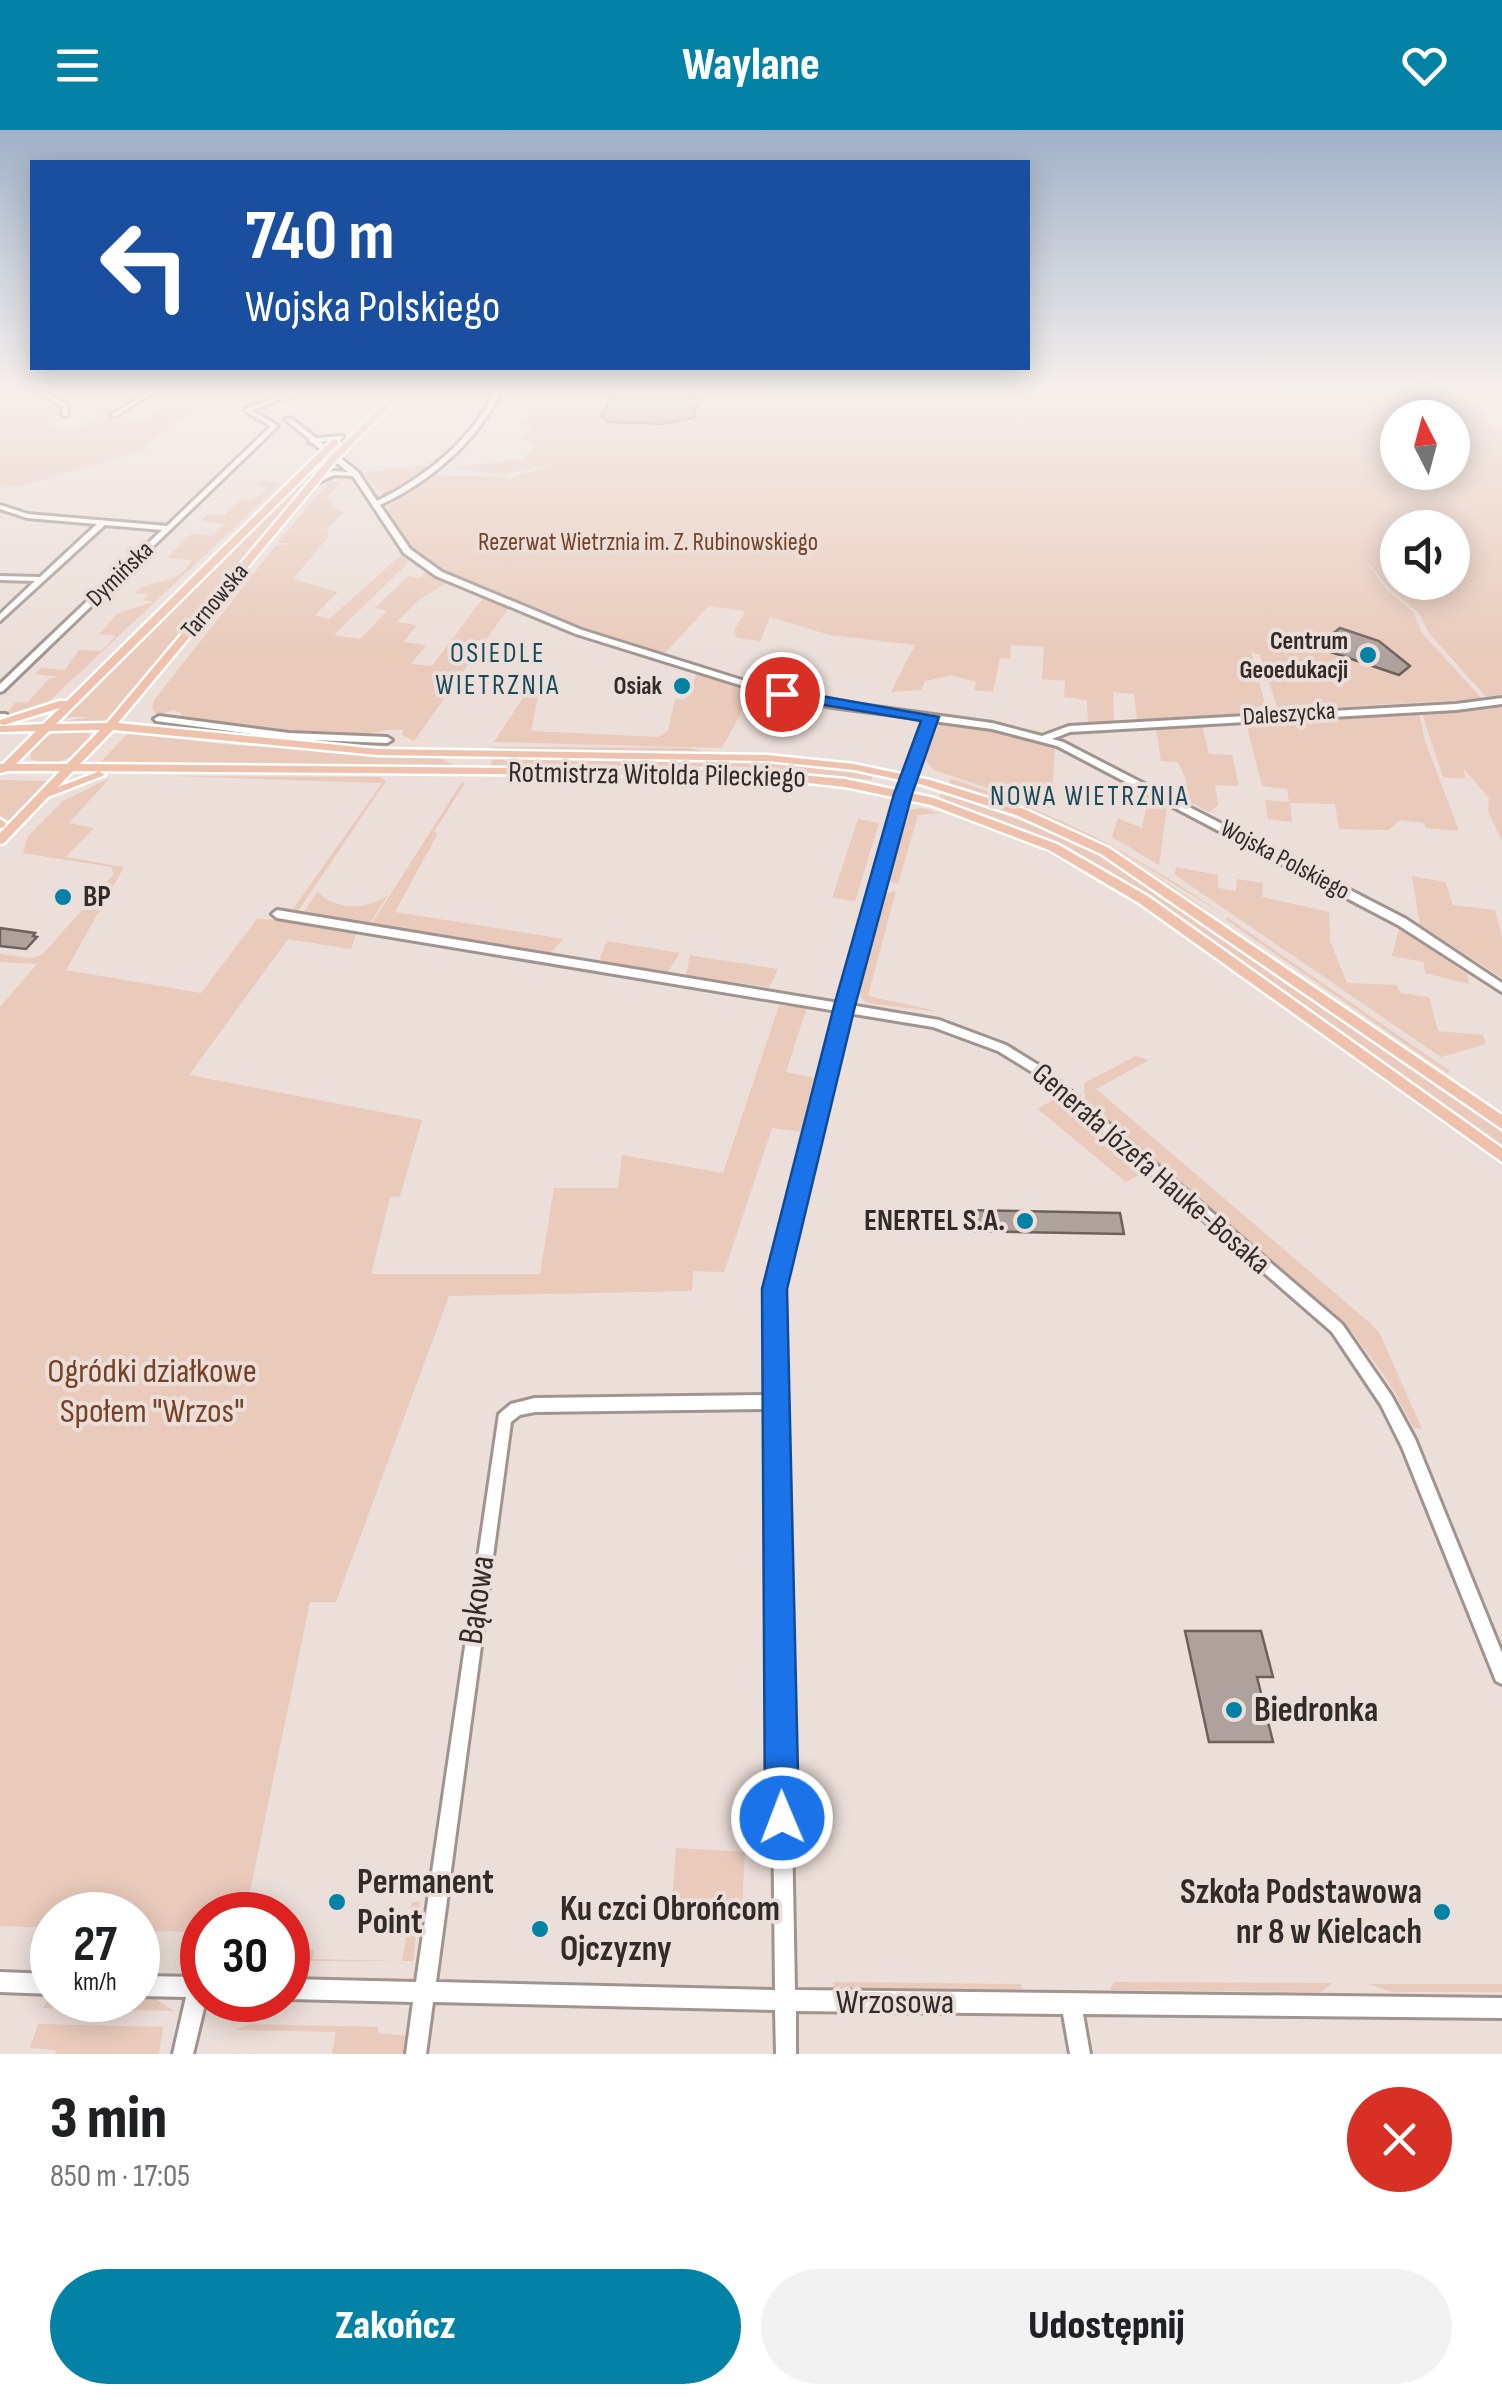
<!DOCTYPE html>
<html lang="pl">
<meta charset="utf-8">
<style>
body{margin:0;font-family:"Sofia Sans Condensed",sans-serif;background:#f2f2f2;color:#202124;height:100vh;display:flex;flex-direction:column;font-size:38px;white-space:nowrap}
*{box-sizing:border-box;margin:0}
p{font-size:32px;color:#757577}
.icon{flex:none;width:55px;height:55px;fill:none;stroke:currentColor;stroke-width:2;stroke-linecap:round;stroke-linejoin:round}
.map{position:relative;height:1924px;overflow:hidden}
.sheet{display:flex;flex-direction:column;background:#fff;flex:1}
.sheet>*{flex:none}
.top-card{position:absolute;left:30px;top:30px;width:1000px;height:210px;border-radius:0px;box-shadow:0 5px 25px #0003;background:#1a4fa0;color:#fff;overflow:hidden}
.needle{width:65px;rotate:354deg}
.tools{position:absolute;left:1380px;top:270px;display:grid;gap:20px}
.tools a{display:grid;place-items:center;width:90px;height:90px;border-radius:50%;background:#fff;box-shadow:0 5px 25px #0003;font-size:50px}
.speed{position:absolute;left:30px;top:1762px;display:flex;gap:20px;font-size:50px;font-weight:700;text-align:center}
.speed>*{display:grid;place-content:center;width:130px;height:130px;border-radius:50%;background:#fff;box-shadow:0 5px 25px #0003;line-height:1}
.speed small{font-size:25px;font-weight:400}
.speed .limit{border:15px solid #d22;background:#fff;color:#111}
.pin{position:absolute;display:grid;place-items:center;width:85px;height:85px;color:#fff;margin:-42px;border:5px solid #fff;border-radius:50%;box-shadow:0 2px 10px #0007}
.me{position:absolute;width:110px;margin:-55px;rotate:359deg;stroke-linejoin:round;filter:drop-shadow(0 0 8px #0008)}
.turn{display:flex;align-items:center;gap:35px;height:210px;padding:0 50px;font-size:45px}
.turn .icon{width:130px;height:130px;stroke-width:2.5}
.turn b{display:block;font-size:70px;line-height:85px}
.round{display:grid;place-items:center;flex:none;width:105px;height:105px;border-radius:52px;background:#f2f2f2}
.head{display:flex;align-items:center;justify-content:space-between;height:170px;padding:0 50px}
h1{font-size:60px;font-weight:800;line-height:75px}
.primary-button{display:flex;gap:20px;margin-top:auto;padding:20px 50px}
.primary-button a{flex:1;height:115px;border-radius:60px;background:#0382a6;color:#fff;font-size:40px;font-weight:800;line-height:115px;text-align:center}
.primary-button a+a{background:#f2f2f2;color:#202124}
header{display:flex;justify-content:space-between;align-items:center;height:130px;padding:0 50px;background:#0382a6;color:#fff;font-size:45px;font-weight:800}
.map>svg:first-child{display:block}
</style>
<header><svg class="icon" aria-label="menu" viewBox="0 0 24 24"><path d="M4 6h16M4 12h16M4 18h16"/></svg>Waylane<svg class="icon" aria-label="heart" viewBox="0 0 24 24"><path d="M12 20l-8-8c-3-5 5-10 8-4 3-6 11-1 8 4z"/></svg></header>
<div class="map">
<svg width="1502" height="1924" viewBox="0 0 1502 1924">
<rect width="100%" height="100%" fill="#ecded8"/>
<g fill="#e9cabb" fill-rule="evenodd">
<path d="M0,260H34L62,277L54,297L76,300L87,292L98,291L90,290L97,282V269L110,265L97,260H129L132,263L112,267L110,285L145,290L188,260L210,267L145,316L149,319L22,356L0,355Z"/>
<path d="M543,260H1387L1436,267L1432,260L1468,261L1496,300H1502V568L1489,570L1429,503L1418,482L1390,459L1363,427L1385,458L1413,482L1422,503L1482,569L1278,580L1260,525L1251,522L1267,581L1137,591L1134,564L1113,562L1114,592H1088L1087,570L1064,567L1065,551L1042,549L1044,517L1011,515L1010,529L1000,528L993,562L974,560L976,552L951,545L925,551L921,560L891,562L915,515L830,505L770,487L760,511L737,508L734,501L745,481L709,476L662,526C609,508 446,459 412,422C402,411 395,395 388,382L391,373L399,371L396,369L428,345L508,347L503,351L566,330L504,345L450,338L523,329L535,315L522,309L534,296L519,294ZM1398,288H1452V342H1398ZM1398,398H1452V452H1398Z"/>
<path d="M429,335L386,367L365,345L366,342Z"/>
<path d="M315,336L279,387L108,591L58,592L92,587H64Z"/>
<path d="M260,351L282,353L46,574L4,587L16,572L27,573L49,549L58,547L36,544L41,538L65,540L79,520L101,521L116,506L99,504L118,483L153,472L143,470L148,464L134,463C153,446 177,458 192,430L167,428L191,404L213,406L225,394L201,391L208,384L224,385L239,371C249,372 264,365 269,357L254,356Z"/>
<path d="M330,351L340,353L326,367L334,373L330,377L344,382L327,399L329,406L293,449L338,462L315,485L329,489L401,425L409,432L334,505L360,509L387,481L375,478L408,446L420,448L425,443L447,453L420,469L397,492L417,495L404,512L426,515L411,534L432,536L483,468L508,479L414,611L402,605L403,600C390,597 364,606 343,606C289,604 235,596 181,589V583L173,580L157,586L152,577L155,569L276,415L292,414L278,412Z"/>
<path d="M697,544L754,559L722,618L494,612L534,551L541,552L531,601L658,607L668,601L675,569L685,570Z"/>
<path d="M1502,572V711L1488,681L1489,668L1464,639L1465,649L1443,647L1422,583Z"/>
<path d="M1419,583L1425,611L1459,701L1426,698L1424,693L1400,690L1389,700L1339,699L1335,674L1290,673L1292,692L1268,689L1265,670L1289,672L1287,659L1262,656L1246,593Z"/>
<path d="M939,594L988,600L1055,618L1051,679L934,640L925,630Z"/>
<path d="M1202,595L1209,624L1232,625L1239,656L1215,655L1218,675L1209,682L1172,663L1187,652L1178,632L1161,631L1156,599Z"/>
<path d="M80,600L89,603L91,610C73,628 56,639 31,629L30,620L47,605Z"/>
<path d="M128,603L232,615L441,628L457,637L97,636Z"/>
<path d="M489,617L688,618L713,623L493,622L496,620Z"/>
<path d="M492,629L740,630L874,644L871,650L777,639L490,638Z"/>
<path d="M171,646L380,647L386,651L296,784L265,779L291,782L382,653Z"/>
<path d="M110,648L69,693L94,698L66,727L124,737L66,840L201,863L257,789L288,790L356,804L351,819L288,809L189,945L422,990L400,1066L390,1067L371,1144H540L554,1058H618L622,1025L723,1043L779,876L807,877L786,942L815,948L801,1002L772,998L724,1142L693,1141L692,1161L449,1166L336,1472H310L245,1785H202V1802L138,1801V1785H52V1798L0,1796V877L37,834L0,832V824L31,828L42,825L114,744L111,737L23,723L28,706L63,671Z"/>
<path d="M951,649C1051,680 1137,725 1223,784L1113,717L1218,787L1082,705L948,654Z"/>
<path d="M0,650L52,651L0,704L5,693L0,686Z"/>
<path d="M462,652L465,653L434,702L438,703L395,782L564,809L549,824L371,795Z"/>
<path d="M942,663L1059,704L1121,735L1502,999V1019L1113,745L1028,701L938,669Z"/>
<path d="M1149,665L1167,674L1159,735L1112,707L1118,688L1142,698Z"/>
<path d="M924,678L986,701L938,683L918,685L898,754L888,751L904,680Z"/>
<path d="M858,689L879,693L855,771L832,768Z"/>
<path d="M1020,708L1121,760L1502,1036L1124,765Z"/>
<path d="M1176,737L1218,745V758L1236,761L1237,749L1263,753L1262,767L1329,782L1330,811L1347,853L1397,855L1400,863L1429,867L1438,901L1483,905L1486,914L1441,927L1175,745Z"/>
<path d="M1412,746L1445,752L1453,775L1495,780L1502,807V848L1420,795Z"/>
<path d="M318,761C332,781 369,780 388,765L368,796L302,785Z"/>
<path d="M896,761L868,866L941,882L872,874L865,872L855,858L881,764Z"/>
<path d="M1228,788L1450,941L1447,943L1225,789Z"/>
<path d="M1399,799L1467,844L1469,854L1425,843L1424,832L1392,826Z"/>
<path d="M607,811L680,823L667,843L605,833L600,828Z"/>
<path d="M690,825L700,827L778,839L769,857L686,845Z"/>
<path d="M1136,926L1149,930L1096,959L1370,1193L1379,1202L1422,1299L1414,1298L1388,1251L1353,1203L1085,973L1084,953Z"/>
<path d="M1054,969L1060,971L1143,1043L1126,1052L1038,979Z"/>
<path d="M676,1718L745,1722L742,1777L672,1772Z"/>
<path d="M412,1772H420L413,1831H292L290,1824L297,1819H314L313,1829L402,1831Z"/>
<path d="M833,1852L1021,1854L1022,1859L833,1858Z"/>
<path d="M1114,1852L1333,1853L1321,1862L1110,1860Z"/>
<path d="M1368,1854H1502V1862H1393Z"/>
<path d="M50,1867L155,1869L174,1881L43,1878Z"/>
<path d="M38,1894L163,1897L159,1924H55L56,1920L30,1918Z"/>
<path d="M251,1894L378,1897V1903L408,1906V1924H332L336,1902L234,1900Z"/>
</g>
<path fill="#d6ac99" stroke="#a48677" stroke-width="2.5" d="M617,260H684L702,272L693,280L696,287L692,288L662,294L608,292L601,285Z"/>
<g fill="#afa29c" stroke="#6d615b" stroke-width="2.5">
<path d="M1340,498L1379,511L1410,536L1399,545L1316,517Z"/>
<path d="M0,798L35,803L33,806L37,807L26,819L0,816Z"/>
<path d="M964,1080L1120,1083L1124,1104L967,1101Z"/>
<path d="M1185,1501H1261L1273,1547H1257L1273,1612H1209Z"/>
</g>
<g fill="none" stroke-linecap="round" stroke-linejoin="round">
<defs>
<g id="minor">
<path d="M36,260H43L68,275L67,286L62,285L63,277Z"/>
<path d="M150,260H157L116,286L111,285Z"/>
<path d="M298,260H306L252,280L278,296L3,561L0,562V554L162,400L105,395L0,491V484L35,451L0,450V446L40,447L97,394L27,388L0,379V375L28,384L167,396L271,296L245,281V279Z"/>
<path d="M495,260H501C480,310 428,353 380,375L410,419L442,442L582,500L761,556L832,571L992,593L1042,606L1069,596L1456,574L1502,568V574L1456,580L1070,602L1052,609L1063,612L1406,789L1502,853V862L1398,795L1057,616L992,599L933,591L908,664L850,875L939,890L1006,915L1045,939L1342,1194L1391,1265L1415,1309L1502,1523V1554L1496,1551L1402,1317L1381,1275L1332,1202L1037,945L998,921L933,897L848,883L782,1159L795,1860L1502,1868V1888L1083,1884L1090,1924H1070L1063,1884L796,1881V1924H776L775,1880L433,1872L426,1924H406L413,1872L288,1869V1849L416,1852L499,1284L511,1274L535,1268L769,1265L768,1159L837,881L277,788L272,784L277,780L839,873L898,664L925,589L832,577L756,560L576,504L436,446L404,423L353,346L334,345L317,353H311V349L333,341L348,342L313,313L309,312V309L285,289L290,288L316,308L343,306V308L320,312L358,342L377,371C424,348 474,309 495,260ZM769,1279L775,1860L436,1852L511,1292L520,1285L535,1282Z"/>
<path d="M0,584H6L8,586L0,590Z"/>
<path d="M159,586L289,603L387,607L392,610L387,613L289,609L156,591L154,589Z"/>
<path d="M0,1842L52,1844V1864L0,1862Z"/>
<path d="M138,1846L202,1847V1870H206L193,1924H173L186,1867L138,1866Z"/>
</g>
<g id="major">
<path d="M398,260H406L336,331L118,593L378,619L767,625L854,634L930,650L1024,679L1109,718L1502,985V999L1101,724L1016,685L923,655L854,640L767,631L378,625L113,600L80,634L744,640L845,649L934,668L1057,714L1149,767L1502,1018V1032L1139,773L1049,720L931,675L845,657L744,646L73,641L58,657L95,643L99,641L105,645L48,667L4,713L0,714V703L60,641H9L0,643V634H3L36,601L0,602V596L43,594L60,578L4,595L0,594V590L59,571H67L332,310H338V314L56,594L107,593L330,327ZM100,600L67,634H16L49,601Z"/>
<path d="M0,689L6,693L4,697L0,698Z"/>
</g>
</defs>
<use href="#minor" stroke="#a1948f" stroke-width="6"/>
<use href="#major" stroke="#fff" stroke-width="5"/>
<use href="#minor" fill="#fff" fill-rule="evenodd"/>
<use href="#major" fill="#eec2ad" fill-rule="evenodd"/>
</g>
<linearGradient id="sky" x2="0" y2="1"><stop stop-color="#a1b1c8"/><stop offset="0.49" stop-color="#f6f0ed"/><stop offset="1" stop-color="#f6f0ed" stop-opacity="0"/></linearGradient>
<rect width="1502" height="529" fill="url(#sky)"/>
<path fill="#1a73e8" stroke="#114b97" stroke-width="2.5" d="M782,559L939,587L912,664L855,876L787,1159L799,1688L794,1700L782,1705L770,1700L765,1688L762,1159L834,876L894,664L921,591L776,567V561Z"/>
<g fill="#0382a6" stroke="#ecded8" stroke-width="4">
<circle cx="1368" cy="525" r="10"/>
<circle cx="682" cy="556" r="10"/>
<circle cx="63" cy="767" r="10"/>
<circle cx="1025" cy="1091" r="10"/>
<circle cx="1234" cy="1580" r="10"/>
<circle cx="337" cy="1772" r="10"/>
<circle cx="1442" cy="1782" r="10"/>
<circle cx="540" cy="1799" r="10"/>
</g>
<g text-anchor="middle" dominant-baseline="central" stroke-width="8" stroke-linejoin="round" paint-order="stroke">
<g font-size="25" fill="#784226" stroke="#ecded8">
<text x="648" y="412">Rezerwat Wietrznia im. Z. Rubinowskiego</text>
</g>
<g font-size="25" fill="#312c29" stroke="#ecded8">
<text transform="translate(120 444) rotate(-44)">Dymińska</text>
<text transform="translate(215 471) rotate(-50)">Tarnowska</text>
<text transform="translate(1289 584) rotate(-4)">Daleszycka</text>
<text transform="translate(1285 730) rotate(28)">Wojska Polskiego</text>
</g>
<g font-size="25" font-weight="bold" fill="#312c29" stroke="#ecded8" text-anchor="end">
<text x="1348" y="511">Centrum<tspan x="1348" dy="29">Geoedukacji</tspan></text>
<text x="662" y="556">Osiak</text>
</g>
<g font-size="28" letter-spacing="2.5" fill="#1a4b5d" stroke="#ecded8">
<text x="498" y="523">OSIEDLE<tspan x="498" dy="32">WIETRZNIA</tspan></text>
<text x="1090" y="666">NOWA WIETRZNIA</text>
</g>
<g font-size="30" fill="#312c29" stroke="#ecded8">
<text transform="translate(657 645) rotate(1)">Rotmistrza Witolda Pileckiego</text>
<text transform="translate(1151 1039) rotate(41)">Generała Józefa Hauke-Bosaka</text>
</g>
<g font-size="30" font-weight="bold" fill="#312c29" stroke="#ecded8" text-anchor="start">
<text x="83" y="767">BP</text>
<text x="1005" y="1091" text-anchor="end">ENERTEL S.A.</text>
</g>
<g font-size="35" fill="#784226" stroke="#ecded8">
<text x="152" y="1241">Ogródki działkowe<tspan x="152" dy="40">Społem "Wrzos"</tspan></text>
</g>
<g font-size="35" fill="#312c29" stroke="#ecded8">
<text transform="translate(477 1470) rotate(-82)">Bąkowa</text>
<text x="895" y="1872">Wrzosowa</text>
</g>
<g font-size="35" font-weight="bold" fill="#312c29" stroke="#ecded8" text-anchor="start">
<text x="1254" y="1580">Biedronka</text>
<text x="357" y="1752">Permanent<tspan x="357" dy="40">Point</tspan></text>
<text x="1422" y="1762" text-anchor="end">Szkoła Podstawowa<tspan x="1422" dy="40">nr 8 w Kielcach</tspan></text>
<text x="560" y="1779">Ku czci Obrońcom<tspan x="560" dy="40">Ojczyzny</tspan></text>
</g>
</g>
</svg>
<div class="tools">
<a><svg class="needle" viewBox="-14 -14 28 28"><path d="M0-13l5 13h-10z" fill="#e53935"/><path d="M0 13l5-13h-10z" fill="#757577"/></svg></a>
<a><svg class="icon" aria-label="sound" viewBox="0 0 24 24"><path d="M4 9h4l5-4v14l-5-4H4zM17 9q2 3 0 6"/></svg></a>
</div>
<div class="speed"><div>27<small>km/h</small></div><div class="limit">30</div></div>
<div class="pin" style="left:782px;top:564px;background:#d93025"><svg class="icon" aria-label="arrive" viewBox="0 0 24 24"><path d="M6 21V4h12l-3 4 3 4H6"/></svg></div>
<svg class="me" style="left:782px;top:1688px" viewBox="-20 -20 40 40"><circle r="17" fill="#1a73e8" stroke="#fff" stroke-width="3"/><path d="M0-11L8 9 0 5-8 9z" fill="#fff"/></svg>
<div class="top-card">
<div class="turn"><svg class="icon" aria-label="left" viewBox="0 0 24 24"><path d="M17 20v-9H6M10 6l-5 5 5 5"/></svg><div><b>740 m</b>Wojska Polskiego</div></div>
</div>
</div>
<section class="sheet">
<div class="head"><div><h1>3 min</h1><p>850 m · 17:05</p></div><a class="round" style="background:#d93025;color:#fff"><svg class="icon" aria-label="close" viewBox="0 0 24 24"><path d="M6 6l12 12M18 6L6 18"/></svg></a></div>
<div class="primary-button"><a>Zakończ</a><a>Udostępnij</a></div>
</section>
